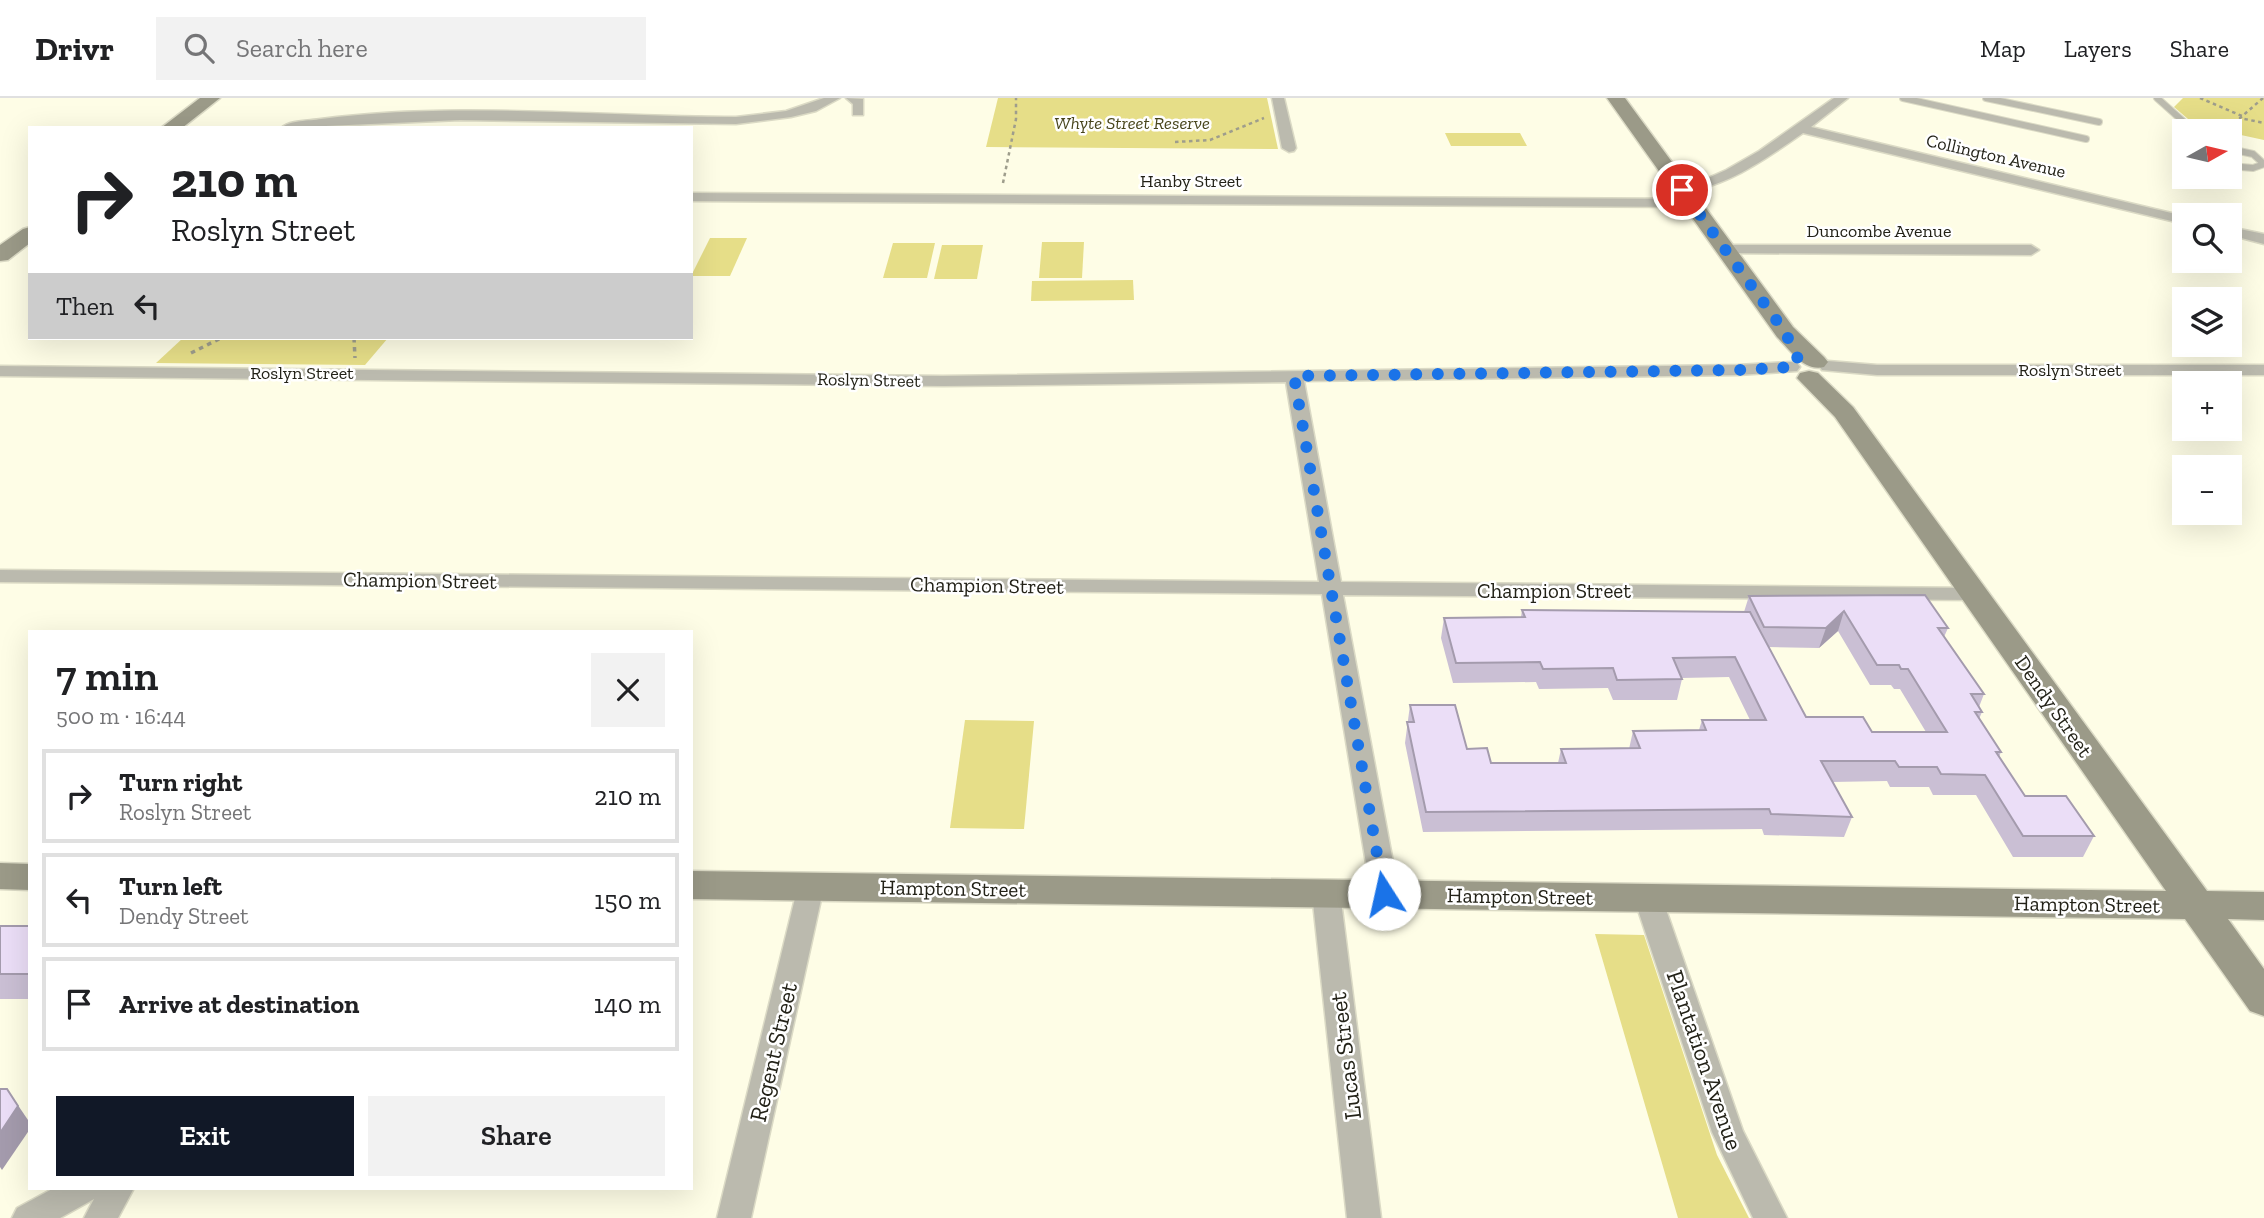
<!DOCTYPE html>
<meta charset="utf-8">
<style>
body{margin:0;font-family:"Zilla Slab",serif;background:#f2f2f2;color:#202124;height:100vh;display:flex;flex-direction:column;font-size:26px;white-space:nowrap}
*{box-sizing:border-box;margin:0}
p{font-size:23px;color:#757577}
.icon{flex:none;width:38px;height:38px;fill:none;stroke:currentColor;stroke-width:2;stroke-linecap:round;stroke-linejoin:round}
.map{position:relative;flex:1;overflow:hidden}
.sheet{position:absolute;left:28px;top:532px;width:665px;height:560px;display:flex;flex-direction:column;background:#fff;border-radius:0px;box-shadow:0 7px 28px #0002}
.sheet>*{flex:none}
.top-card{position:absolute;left:28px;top:28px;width:665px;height:214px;border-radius:0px;box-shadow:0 7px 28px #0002;background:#fff;color:#202124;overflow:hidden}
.needle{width:46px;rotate:82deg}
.tools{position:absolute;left:2172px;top:21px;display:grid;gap:14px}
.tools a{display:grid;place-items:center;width:70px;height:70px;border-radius:0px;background:#fff;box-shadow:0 7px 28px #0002;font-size:35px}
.pin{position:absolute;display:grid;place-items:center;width:60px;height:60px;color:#fff;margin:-30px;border:4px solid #fff;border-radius:50%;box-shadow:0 2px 7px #0007}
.me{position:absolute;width:77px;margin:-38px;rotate:350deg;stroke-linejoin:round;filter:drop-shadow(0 0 5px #0008)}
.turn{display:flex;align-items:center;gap:24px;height:147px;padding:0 28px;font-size:32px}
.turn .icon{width:91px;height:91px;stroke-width:2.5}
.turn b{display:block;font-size:49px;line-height:60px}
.then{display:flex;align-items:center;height:66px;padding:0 28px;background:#0003;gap:14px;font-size:26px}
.round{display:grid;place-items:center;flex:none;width:74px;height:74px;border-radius:0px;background:#f2f2f2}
.summary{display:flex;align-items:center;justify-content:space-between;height:119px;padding:0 28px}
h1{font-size:42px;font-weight:600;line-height:52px}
.action{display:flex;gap:14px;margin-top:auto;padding:14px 28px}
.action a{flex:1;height:80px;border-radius:0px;background:#111827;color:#fff;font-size:28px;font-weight:600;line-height:80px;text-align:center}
.action a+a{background:#f2f2f2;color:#202124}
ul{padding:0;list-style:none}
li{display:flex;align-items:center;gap:21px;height:94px;margin:0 14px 10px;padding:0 14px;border:4px solid #e0e0e0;border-radius:0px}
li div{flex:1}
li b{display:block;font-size:26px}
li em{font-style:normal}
header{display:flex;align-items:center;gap:42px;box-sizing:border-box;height:98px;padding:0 35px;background:#fff;border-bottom:2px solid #e0e0e0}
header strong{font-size:33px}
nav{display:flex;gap:38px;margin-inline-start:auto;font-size:24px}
.search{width:490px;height:63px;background:#f2f2f2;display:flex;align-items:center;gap:18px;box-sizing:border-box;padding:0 24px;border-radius:0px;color:#757577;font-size:26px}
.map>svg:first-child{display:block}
</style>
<header>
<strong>Drivr</strong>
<div class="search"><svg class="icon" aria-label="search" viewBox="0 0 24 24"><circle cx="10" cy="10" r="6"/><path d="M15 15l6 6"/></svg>Search here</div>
<nav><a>Map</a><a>Layers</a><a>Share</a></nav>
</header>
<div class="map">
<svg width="2264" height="1120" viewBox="0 0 2264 1120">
<rect width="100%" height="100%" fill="#fefde6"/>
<g fill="#e6de88">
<path d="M998,0H1267L1278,51L986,49Z"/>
<path d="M2183,0H2264V42L2195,27L2174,9Z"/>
<path d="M1445,35H1520L1527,48H1451Z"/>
<path d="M710,140H747L730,178H691Z"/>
<path d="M1042,144H1084L1082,180H1039Z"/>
<path d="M893,145H935L927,180H883Z"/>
<path d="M942,147H983L977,181H934Z"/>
<path d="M1133,182L1134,202L1031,203L1032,183Z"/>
<path d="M183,240H388L365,267L156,265Z"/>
<path d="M965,622L1034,623L1024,731L950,730Z"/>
<path d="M1595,836L1644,837L1717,1057L1749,1120H1678Z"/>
</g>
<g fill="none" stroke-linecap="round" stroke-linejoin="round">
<defs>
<g id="lane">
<path d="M1903,0L2086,41"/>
<path d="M1986,0L2099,24"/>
<path d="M2157,0L2194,33"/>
<path d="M2230,51L2253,56L2264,66L2253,70L2230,68"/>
</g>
<g id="street">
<path d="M824,0H840L816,13L791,19L736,26L460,22L281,30C290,22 309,23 321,21C458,3 599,19 736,19L786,13Z"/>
<path d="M846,0L863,1V17H853V6Z"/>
<path d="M1272,0H1284L1296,50L1294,53L1289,54L1282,50Z"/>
<path d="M1834,0H1848L1811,29L2184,118V126L1803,35C1777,53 1700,111 1670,84L1677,80H1708L1726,72L1759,53Z"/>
<path d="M691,95L1691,101L1698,105L1691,109L691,103Z"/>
<path d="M2230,129L2264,136V146L2230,137Z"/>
<path d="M1727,147H2031L2039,152L2031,157L1722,155L1719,152L1722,149Z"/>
<path d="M1828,263L1877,267H2264V277H1877L1822,272L1819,268Z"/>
<path d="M1791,264L1797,265L1800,269L1797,273L1738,277L1304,283L1341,484L1975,490L1983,491L1986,496L1983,501L1975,502L1343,497L1399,796L1395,803L1385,806L1375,803L1371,796L1322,496L0,484V472L1319,484L1286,284L943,288L0,278V268L943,278L1738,267Z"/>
<path d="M811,778L821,781L824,788L751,1120H717L798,788L801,781Z"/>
<path d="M1326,785L1336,788L1340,795L1381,1120H1347L1312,795L1316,788Z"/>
<path d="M1648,790L1658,793L1662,800L1743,1033L1787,1120H1753L1712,1034L1634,800L1638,793Z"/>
<path d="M54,1090H134L118,1120H84L94,1101L60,1120H12L17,1110Z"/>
</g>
<g id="secondary">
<path d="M200,0H220L182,30H161Z"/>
<path d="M1607,0H1625L1793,229L1824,259L1828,264L1824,269C1804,274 1790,252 1777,239Z"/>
<path d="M30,129V145L8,162L0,163V147L23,131Z"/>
<path d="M1809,273L1818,275L1853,309L2207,793L2264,794V822L2228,821L2264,871V918L2250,913L2185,821L691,801V773L2166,793L1835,319L1797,280L1800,275Z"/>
<path d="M0,765L30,766V792L0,791Z"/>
</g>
</defs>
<use href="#lane" stroke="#dbdac5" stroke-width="8"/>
<use href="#street" stroke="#dbdac5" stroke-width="3"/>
<use href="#secondary" stroke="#dbdac5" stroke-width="3"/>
<g stroke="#9e9d8c" stroke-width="2.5" stroke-dasharray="3.5 3.5" stroke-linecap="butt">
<path d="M2200,0L2242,18"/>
<path d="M2263,0L2240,20L2264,25"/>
<path d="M1175,44L1210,42L1264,20"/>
<path d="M1003,85L1016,21V0"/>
</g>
<g stroke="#9e9d8c" stroke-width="3.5" stroke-dasharray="4.5 4.5" stroke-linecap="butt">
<path d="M354,240L355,260"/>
<path d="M191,255L221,240"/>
</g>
<use href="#lane" stroke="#bbbaae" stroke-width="6"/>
<use href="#street" fill="#bbbaae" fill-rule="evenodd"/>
<use href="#secondary" fill="#9b9a88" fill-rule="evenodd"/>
</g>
<g fill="#cabfd4" fill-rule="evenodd">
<path d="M1749,498L1948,530L1944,539L1984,596L1979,609L1982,614L1979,621L2001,654L1999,659L2025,698L2094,738L2083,759H2013L1976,697H1933L1929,689H1890L1887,683L1832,684L1852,719L1844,739L1764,737L1762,731L1423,734L1405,645L1410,607L1467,651L1491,665H1558L1561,651H1629L1633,633L1699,632L1702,622H1750L1729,579L1681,580L1682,581L1677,602H1613L1608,590L1539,591L1536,584L1453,585L1441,540L1444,520L1521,519L1522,512L1744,514ZM1838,533L1870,587H1891L1894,591H1900L1926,634H1872L1806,619L1768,549L1819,550Z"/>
<rect x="0" y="828" width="30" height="73"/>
</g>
<g fill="#a49bad">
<path d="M1844,513L1838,533L1819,550L1826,530Z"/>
<path d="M7,991L30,1025V1031L2,1072L0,1069V1035Z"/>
</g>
<g fill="#ebdef7" stroke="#a49bad" stroke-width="2">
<path d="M1925,497L1948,530H1938L1984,596H1971L1982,614H1975L2001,654H1996L2025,698H2066L2094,738H2023L1985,677L1941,676L1937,669H1899L1895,663H1821L1852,719L1771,716L1769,711L1426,714L1407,624H1414L1410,607H1455L1467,651L1487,650L1491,665H1566L1561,651L1640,650L1633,633L1706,632L1702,622H1766L1735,559L1673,560L1682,581L1617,582L1613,570L1543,571L1540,564L1456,565L1444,520L1525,519L1522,512L1750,514L1806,619H1863L1872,634H1947L1908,571H1901L1899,567H1877L1844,513L1826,530L1764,529L1749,498Z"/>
<rect x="0" y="828" width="30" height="48"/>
<path d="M0,991H7L18,1008L0,1035Z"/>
</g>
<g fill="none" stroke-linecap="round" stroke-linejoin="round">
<path stroke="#1a73e8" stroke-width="12" stroke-dasharray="0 21.6" d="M1384,796L1294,278L1738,272L1791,269L1799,263L1785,234L1682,92"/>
</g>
<g text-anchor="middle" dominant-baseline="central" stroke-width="5" stroke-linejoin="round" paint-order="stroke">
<g font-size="18" font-style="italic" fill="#48451c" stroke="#fff">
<text x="1132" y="25">Whyte Street Reserve</text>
</g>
<g font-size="18" fill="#232218" stroke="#fff">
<text transform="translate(1996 58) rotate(13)">Collington Avenue</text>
<text x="1191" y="83">Hanby Street</text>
<text x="1879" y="133">Duncombe Avenue</text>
<text x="2070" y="272">Roslyn Street</text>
<text x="302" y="275">Roslyn Street</text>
<text transform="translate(869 282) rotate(1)">Roslyn Street</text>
</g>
<g font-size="21" fill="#232218" stroke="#fff">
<text transform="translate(420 482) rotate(1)">Champion Street</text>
<text transform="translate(987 487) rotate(1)">Champion Street</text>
<text x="1554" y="492">Champion Street</text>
<text transform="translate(2054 608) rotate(55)">Dendy Street</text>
<text transform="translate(953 790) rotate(1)">Hampton Street</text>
<text transform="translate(1520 798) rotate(1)">Hampton Street</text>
<text transform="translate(2087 806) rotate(1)">Hampton Street</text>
</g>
<g font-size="24" fill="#232218" stroke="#fff">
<text transform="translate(773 954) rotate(-77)">Regent Street</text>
<text transform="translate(1345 958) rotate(-97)">Lucas Street</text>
<text transform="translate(1705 962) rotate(71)">Plantation Avenue</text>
</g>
</g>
</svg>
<div class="tools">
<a><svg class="needle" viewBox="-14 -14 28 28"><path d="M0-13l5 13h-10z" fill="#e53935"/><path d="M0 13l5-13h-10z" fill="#757577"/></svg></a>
<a><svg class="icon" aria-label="search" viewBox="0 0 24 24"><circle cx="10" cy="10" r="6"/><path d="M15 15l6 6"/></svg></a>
<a><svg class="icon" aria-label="layers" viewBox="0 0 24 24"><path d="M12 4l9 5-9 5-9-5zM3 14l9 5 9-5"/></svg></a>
<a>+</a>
<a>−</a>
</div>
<div class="pin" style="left:1682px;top:92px;background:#d93025"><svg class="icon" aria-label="arrive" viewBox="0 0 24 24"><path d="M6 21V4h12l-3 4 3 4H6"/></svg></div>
<svg class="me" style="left:1384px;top:796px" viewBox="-20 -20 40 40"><circle r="19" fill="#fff"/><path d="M0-13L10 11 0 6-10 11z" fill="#1a73e8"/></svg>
<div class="top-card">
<div class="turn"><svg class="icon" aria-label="right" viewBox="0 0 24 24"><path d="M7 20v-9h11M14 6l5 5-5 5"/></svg><div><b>210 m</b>Roslyn Street</div></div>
<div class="then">Then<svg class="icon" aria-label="left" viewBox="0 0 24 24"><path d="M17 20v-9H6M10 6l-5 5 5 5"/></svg></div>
</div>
<section class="sheet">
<div class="summary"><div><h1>7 min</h1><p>500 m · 16:44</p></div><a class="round"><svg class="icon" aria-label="close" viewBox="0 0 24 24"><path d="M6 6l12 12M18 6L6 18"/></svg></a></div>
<ul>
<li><svg class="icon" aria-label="right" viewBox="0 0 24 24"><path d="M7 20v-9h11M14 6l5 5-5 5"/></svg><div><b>Turn right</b><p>Roslyn Street</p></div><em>210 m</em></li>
<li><svg class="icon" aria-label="left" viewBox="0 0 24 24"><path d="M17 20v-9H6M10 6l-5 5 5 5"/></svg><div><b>Turn left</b><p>Dendy Street</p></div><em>150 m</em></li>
<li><svg class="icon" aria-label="arrive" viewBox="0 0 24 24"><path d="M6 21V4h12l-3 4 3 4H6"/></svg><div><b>Arrive at destination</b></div><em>140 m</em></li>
</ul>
<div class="action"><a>Exit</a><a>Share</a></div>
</section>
</div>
